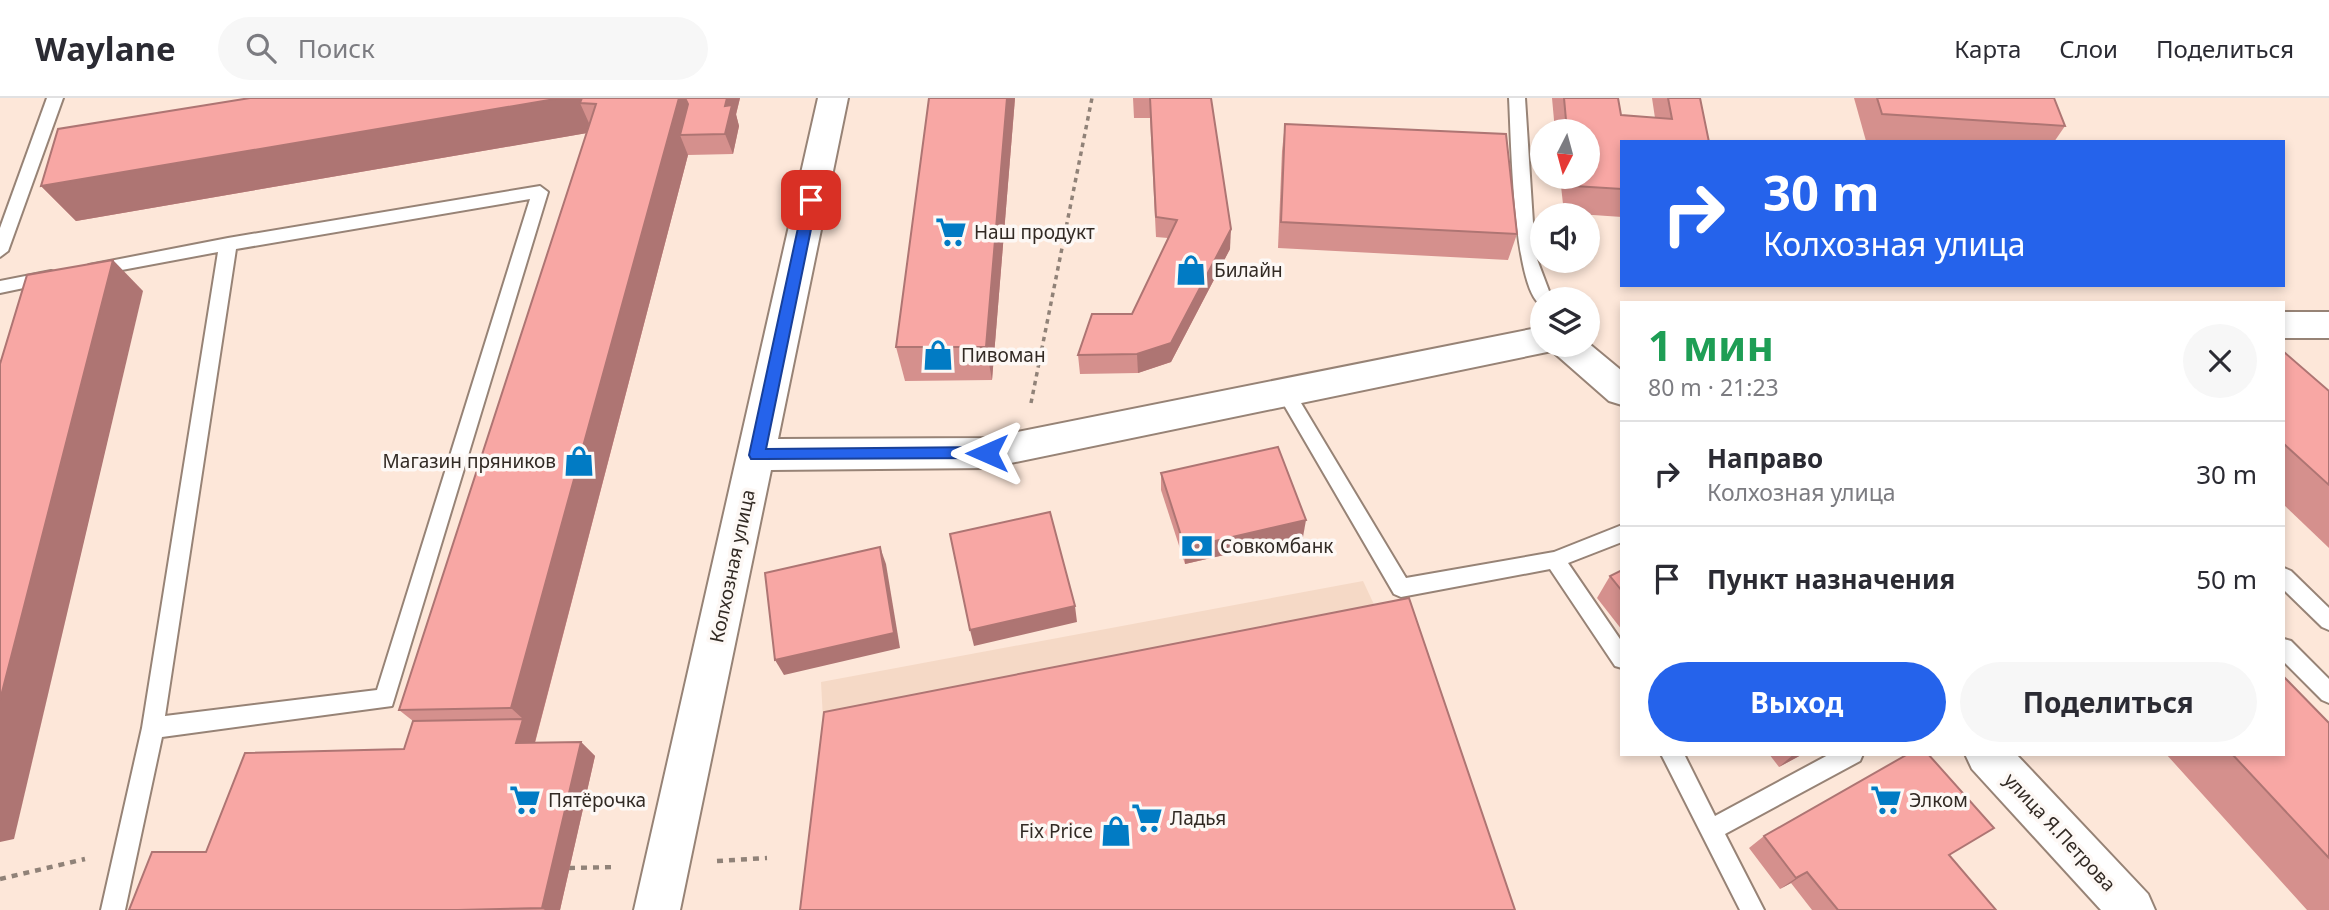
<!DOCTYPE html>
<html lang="ru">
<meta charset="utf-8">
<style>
body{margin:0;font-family:"Noto Sans",sans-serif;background:#f7f7f7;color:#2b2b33;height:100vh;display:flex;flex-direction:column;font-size:26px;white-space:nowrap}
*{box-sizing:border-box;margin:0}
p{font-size:23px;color:#7c7c81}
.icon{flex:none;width:38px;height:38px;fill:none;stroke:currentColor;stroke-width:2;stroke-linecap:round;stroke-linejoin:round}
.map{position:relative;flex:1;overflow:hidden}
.panel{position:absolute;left:1620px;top:203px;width:665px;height:455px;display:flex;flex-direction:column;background:#fff;border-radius:0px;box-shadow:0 4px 10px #0003}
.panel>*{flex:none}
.top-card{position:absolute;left:1620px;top:42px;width:665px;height:147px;border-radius:0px;box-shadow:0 4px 10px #0003;background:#2563eb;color:#fff;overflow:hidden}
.needle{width:46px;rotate:186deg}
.fabs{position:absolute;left:1530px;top:21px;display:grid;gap:14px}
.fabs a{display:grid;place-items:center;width:70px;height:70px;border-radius:50%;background:#fff;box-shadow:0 4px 10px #0003;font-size:35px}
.pin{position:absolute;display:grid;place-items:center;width:60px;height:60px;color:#fff;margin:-30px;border-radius:14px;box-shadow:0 4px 10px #0006}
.me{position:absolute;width:77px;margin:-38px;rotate:270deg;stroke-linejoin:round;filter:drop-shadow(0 0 5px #0008)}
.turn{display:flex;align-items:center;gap:24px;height:147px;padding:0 28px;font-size:32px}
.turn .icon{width:91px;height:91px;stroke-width:2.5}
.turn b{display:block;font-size:49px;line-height:60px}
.round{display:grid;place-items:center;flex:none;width:74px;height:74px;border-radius:37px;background:#f7f7f7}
.headline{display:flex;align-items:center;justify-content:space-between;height:119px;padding:0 28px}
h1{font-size:42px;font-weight:700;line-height:52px;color:#1e9e55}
.action{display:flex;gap:14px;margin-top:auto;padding:14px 28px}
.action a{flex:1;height:80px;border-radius:42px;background:#2563eb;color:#fff;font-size:28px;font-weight:700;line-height:80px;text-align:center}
.action a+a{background:#f7f7f7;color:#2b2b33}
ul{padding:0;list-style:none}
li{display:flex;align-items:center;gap:21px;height:105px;padding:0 28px;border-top:2px solid #e1e1e2}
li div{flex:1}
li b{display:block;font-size:26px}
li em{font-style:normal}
header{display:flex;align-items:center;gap:42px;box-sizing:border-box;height:98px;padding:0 35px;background:#fff;border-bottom:2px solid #e1e1e2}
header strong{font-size:33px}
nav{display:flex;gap:38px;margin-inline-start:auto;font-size:24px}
.search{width:490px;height:63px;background:#f7f7f7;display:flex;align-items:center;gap:18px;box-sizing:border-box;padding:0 24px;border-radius:38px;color:#7c7c81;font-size:26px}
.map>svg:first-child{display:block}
</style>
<header>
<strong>Waylane</strong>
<div class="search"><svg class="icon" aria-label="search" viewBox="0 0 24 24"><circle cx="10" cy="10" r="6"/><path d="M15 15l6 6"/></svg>Поиск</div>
<nav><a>Карта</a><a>Слои</a><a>Поделиться</a></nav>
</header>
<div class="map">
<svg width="2329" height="812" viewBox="0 0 2329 812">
<rect width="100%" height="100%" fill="#fde7d9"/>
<path fill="#f5d9c6" d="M1363,483L1378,515L823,621L821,584Z"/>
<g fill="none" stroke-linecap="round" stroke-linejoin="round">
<defs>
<g id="service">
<path d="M47,0H63L8,153L0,159V130Z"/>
<path d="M1509,0H1525L1535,156L1552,201H1542V207C1513,196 1511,33 1509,0Z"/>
<path d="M540,88L548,94L392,608L162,639L125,812H101L142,630L218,154L95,177L89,175L87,171L89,167L228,140ZM530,101L377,592L165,618L236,151Z"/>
<path d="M51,173L57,175L60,179L57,183L0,195V183Z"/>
<path d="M1286,288L1292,290L1406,480L1554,454L1622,427V444L1568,465L1622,544V570L1615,568L1550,471L1401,499L1394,496L1277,295L1280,290Z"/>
<path d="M2284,470L2291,473L2329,510V532L2322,529L2284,492Z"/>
<path d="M2284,541L2291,543L2329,581V605L2322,602L2284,564Z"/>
<path d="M1661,656H1684L1715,718L1830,656H1863L1860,663L1725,736L1764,812H1740Z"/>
</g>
<g id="minor">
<path d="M818,0H848L778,341L987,340L1542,229V247H1587V244L1622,273V307L1609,303L1552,253L987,370L771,372L680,812H634Z"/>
<rect x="2284" y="214" width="45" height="26"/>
<path d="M1965,656H2016L2148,796L2155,812H2101L1972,671Z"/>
</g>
</defs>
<use href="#service" stroke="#978376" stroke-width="4"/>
<use href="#minor" stroke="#978376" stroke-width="4"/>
<path stroke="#908278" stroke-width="3.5" stroke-dasharray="4.5 4.5" stroke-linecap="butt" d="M1031,305L1092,0"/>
<g stroke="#908278" stroke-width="4.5" stroke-dasharray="6 6" stroke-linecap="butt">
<path d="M717,763L767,760"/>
<path d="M569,770L617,769"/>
<path d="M0,781L85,761"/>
</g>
<use href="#service" fill="#fff" fill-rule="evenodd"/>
<use href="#minor" fill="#fff" fill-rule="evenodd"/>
</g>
<g fill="#d5908d">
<path d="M250,0H740L736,17L739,28L733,56L688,57L535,645L581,644L595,658L560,812H129L206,754L404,651L413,623L399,612L587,35L76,123L41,88Z"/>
<path d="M1015,0L992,282L905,283L896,249Z"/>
<path d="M1133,0H1211L1230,151L1171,264L1138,275L1080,276L1078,257L1132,216L1168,140L1156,139L1150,20H1134Z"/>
<path d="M1552,0H1618L1621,17L1655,20L1652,0H1700L1709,44H1622V119L1564,115L1560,79H1587V33H1555Z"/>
<path d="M1854,0H2054L2065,28L2054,44L1866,43Z"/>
<path d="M1285,26L1517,136L1508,162L1278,150L1282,53Z"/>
<path d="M2284,254L2329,293V450L2284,407Z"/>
<path d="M1161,375L1303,439L1185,466L1161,392Z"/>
<path d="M1622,472V532L1597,500L1610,478Z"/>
<path d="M2329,625V812H2307L2166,656H2284Z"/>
<path d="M1769,656H1803L1779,669Z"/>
<path d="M1764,738L1949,757L1996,812H1812L1791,785L1780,791L1749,750Z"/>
</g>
<g fill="#ae7573">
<path d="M561,0H585L580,5L593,34L76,123L41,88Z"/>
<path d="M662,0H685L696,26L680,37L688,57L531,659L516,645L523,621L511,610Z"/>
<path d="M727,0H740L736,16L739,28L733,56L725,36V8Z"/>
<path d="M1007,0H1015L992,282L986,249Z"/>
<path d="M1231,131L1230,151L1171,264L1138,275L1137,256Z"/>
<path d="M113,162L143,193L14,741L0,744V602Z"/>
<path d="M1306,422L1303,439L1185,466V450Z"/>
<path d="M880,449L886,466L900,550L784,577L775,562Z"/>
<path d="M1075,508L1077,524L974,548L970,532Z"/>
<path d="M581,644L595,658L560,812H545L542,810Z"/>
<path d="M1794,656H1803L1779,669Z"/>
<path d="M1807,774L1791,785L1780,791L1796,780Z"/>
</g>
<g fill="#f8a7a4" stroke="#ae7573" stroke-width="2">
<path d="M250,0H561L41,88L58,31Z"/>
<path d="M582,0H679L511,610L399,612L596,6L580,5Z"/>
<path d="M685,0H727L725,8L732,7L725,36L680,37L688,6Z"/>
<path d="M929,0H1007L986,249H896Z"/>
<path d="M1150,0H1211L1231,131L1171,245L1137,256L1078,257L1092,216H1132L1177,122L1156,119Z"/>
<path d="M1564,0H1618L1621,17L1672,21L1668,0H1700L1709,44H1622V91L1574,88L1573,79H1587V33H1567Z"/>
<path d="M1877,0H2054L2065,28L1882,16Z"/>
<path d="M1285,26L1506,36L1517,136L1281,124Z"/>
<path d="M113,162L0,602V266L27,177Z"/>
<path d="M2284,254L2329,293V387L2284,346Z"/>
<path d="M1278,349L1306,422L1185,450L1161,375Z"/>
<path d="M1050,414L1075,508L970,532L950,436Z"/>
<path d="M880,449L894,535L775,562L765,475Z"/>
<path d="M1622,472V493L1610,478Z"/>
<path d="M1409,500L1515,812H800L824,614Z"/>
<path d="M2284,579L2329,625V760L2232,656H2284Z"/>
<path d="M523,621L516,645L581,644L542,810L458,812H129L152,754H206L245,655L404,651L413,623Z"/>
<path d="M1908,656H1928L1994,730L1949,757L1996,812H1838L1807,774L1796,780L1764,738Z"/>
</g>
<path fill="#2563eb" stroke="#184099" stroke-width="2" d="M811,97L817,102L766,351L987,349L993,351L995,355L993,360L751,361L749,357L804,102Z"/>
<defs>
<symbol id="supermarket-bare" viewBox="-9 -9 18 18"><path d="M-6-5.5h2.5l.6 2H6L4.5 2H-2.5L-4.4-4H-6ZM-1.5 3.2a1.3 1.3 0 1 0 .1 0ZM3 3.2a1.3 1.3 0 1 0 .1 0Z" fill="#017bc4" stroke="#fdf8f5" stroke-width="2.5" paint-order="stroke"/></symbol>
<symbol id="shop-bare" viewBox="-9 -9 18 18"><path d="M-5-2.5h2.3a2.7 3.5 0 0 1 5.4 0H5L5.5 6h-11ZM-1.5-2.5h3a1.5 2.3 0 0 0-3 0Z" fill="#017bc4" stroke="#fdf8f5" stroke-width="2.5" paint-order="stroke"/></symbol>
<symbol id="bank-bare" viewBox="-9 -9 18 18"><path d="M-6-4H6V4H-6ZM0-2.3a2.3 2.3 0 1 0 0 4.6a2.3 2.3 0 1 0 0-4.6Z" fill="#017bc4" stroke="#fdf8f5" stroke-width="2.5" paint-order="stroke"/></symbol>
</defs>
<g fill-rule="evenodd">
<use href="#supermarket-bare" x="929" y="112" width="44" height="44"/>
<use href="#shop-bare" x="1169" y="150" width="44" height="44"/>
<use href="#shop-bare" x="916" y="235" width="44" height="44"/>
<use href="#shop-bare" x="557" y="341" width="44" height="44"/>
<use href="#bank-bare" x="1175" y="426" width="44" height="44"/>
<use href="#supermarket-bare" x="503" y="680" width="44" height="44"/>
<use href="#supermarket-bare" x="1864" y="680" width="44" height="44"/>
<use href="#supermarket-bare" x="1125" y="698" width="44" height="44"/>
<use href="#shop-bare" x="1094" y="711" width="44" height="44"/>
</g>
<g text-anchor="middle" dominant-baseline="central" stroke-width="7" stroke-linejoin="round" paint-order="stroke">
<g font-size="19" fill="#322a24" stroke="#fdf8f5" text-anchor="start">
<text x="974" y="134">Наш продукт</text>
<text x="1214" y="172">Билайн</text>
<text x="961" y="257">Пивоман</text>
<text x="556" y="363" text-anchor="end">Магазин пряников</text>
<text x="1220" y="448">Совкомбанк</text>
<text x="548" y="702">Пятёрочка</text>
<text x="1909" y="702">Элком</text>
<text x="1170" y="720">Ладья</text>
<text x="1093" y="733" text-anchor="end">Fix Price</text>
</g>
<g font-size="19" fill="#322a24" stroke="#fdf8f5">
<text transform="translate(732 468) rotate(-78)">Колхозная улица</text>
<text transform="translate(2060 734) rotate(47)">улица Я.Петрова</text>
</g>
</g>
</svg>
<div class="fabs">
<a><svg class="needle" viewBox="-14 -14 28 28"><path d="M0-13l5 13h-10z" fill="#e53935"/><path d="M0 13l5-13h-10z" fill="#7c7c81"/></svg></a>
<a><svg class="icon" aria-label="sound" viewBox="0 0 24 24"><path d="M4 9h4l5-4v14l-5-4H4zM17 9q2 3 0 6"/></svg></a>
<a><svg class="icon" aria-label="layers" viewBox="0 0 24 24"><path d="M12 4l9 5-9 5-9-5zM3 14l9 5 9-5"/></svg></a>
</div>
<div class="pin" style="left:811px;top:102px;background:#d93025"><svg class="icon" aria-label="arrive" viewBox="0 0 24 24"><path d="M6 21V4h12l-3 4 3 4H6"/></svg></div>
<svg class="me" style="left:987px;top:355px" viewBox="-20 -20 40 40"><path d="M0-17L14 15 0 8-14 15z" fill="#2563eb" stroke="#fff" stroke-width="4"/></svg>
<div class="top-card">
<div class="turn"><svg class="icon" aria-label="right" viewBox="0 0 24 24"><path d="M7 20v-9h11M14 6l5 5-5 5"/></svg><div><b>30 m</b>Колхозная улица</div></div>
</div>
<section class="panel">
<div class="headline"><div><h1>1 мин</h1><p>80 m · 21:23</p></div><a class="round"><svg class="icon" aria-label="close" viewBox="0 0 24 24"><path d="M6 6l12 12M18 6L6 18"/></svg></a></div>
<ul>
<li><svg class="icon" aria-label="right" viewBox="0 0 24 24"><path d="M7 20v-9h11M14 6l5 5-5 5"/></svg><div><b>Направо</b><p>Колхозная улица</p></div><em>30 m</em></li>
<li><svg class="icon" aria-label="arrive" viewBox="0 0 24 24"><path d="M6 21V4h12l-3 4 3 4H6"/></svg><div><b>Пункт назначения</b></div><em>50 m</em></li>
</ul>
<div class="action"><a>Выход</a><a>Поделиться</a></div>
</section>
</div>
